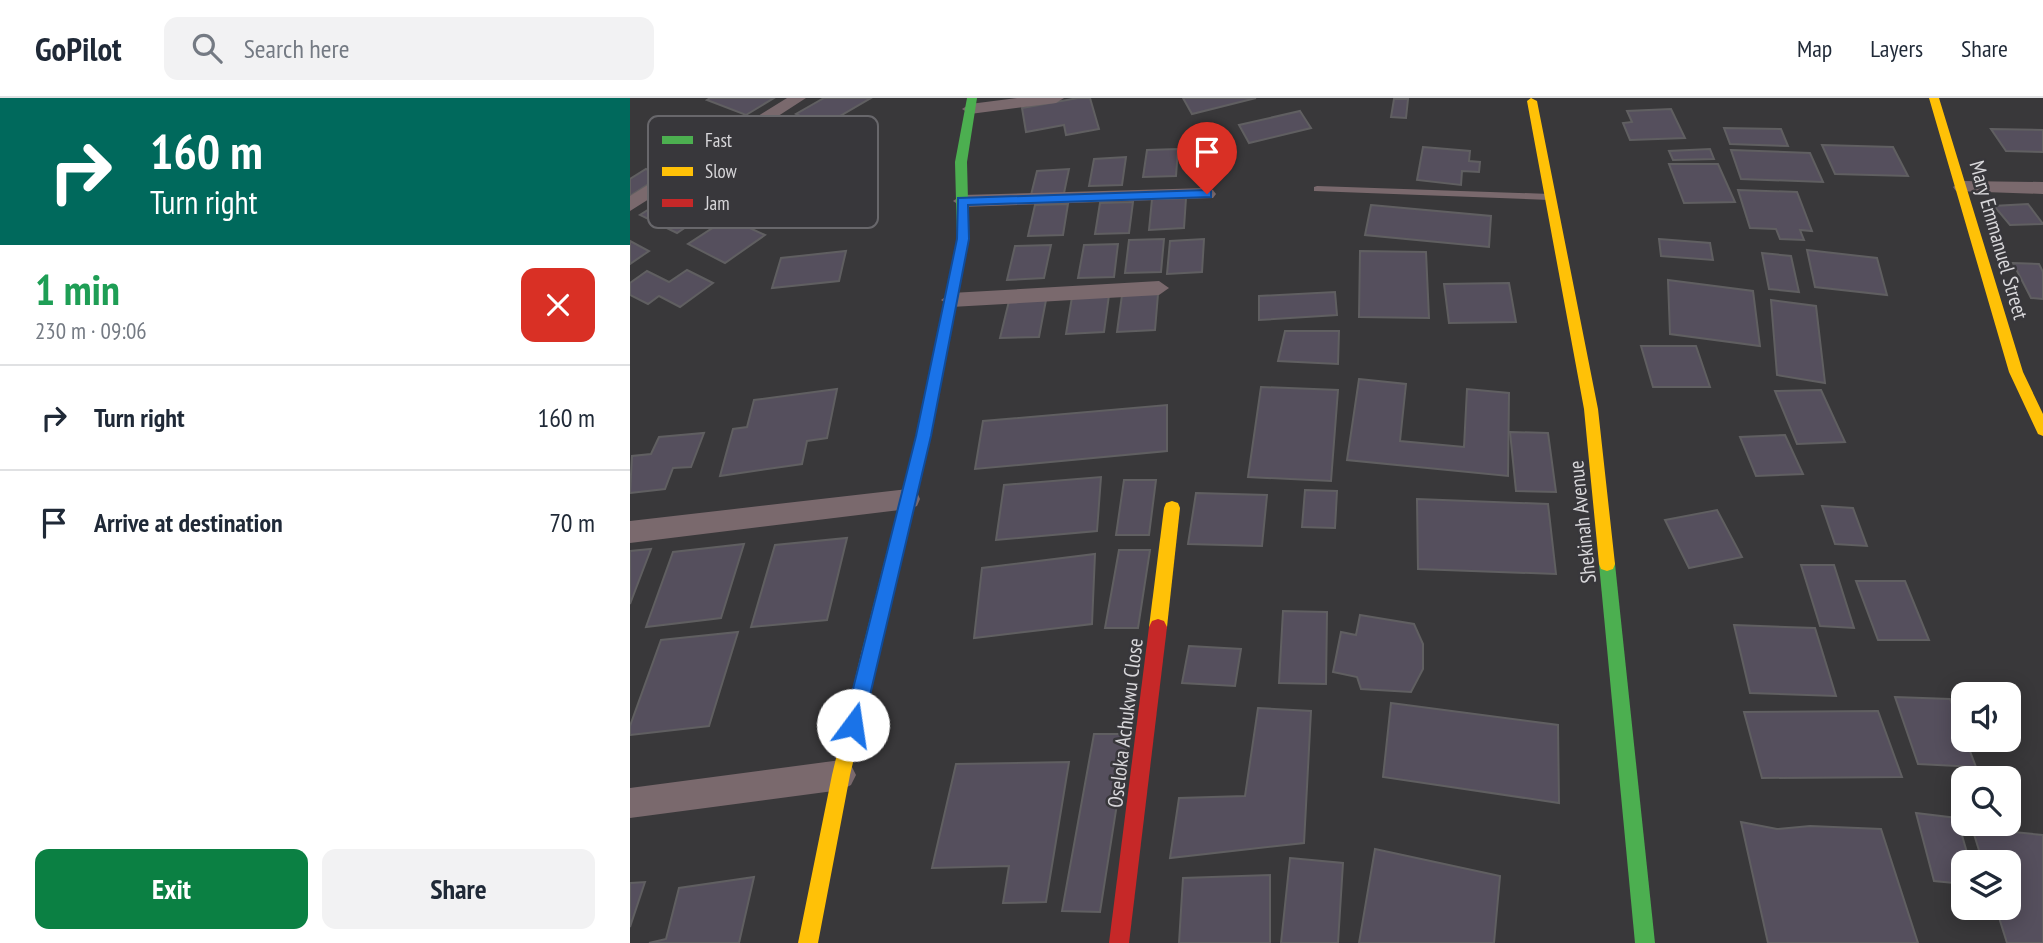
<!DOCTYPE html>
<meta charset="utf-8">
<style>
body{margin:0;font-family:"PT Sans Narrow",sans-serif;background:#f2f2f3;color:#1f2937;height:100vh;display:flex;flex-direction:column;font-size:26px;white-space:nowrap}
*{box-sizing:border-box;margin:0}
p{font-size:23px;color:#747a83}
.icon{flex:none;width:38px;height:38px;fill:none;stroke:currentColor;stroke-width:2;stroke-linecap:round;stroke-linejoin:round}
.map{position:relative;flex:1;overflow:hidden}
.drawer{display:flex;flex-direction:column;background:#fff;width:630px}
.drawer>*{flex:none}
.guide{background:#00695c;color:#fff;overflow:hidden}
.controls{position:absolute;left:1321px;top:584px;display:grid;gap:14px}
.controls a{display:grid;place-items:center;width:70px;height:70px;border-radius:14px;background:#fff;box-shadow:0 4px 18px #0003;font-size:35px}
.pin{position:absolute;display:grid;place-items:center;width:60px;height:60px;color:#fff;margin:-72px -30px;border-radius:50% 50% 50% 0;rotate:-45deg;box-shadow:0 0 7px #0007}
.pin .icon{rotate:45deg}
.me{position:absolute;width:77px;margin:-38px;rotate:14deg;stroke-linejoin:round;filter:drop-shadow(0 0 5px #0008)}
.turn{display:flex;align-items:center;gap:24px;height:147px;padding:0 35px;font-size:32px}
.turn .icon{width:91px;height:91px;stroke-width:2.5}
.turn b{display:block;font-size:49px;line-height:60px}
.round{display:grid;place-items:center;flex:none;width:74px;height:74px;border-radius:14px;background:#f2f2f3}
.summary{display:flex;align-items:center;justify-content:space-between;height:119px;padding:0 35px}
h1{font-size:42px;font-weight:800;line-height:52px;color:#1e9e55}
.cta{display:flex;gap:14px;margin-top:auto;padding:14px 35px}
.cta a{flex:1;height:80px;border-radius:14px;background:#0b8043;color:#fff;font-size:28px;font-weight:800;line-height:80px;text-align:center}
.cta a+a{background:#f2f2f3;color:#1f2937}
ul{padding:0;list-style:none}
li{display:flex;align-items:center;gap:21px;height:105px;padding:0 35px;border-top:2px solid #e0e1e3}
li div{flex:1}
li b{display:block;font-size:26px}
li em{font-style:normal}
header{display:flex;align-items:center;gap:42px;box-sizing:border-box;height:98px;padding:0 35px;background:#fff;border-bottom:2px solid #e0e1e3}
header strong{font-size:33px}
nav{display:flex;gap:38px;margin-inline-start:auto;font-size:24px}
.search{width:490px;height:63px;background:#f2f2f3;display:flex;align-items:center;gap:18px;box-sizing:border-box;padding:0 24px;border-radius:14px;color:#747a83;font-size:26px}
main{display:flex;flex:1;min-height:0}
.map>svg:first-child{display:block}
</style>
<header>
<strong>GoPilot</strong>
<div class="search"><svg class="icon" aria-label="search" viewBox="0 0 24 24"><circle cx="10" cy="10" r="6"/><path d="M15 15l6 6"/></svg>Search here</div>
<nav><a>Map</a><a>Layers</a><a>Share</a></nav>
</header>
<main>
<section class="drawer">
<div class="guide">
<div class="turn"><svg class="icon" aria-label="right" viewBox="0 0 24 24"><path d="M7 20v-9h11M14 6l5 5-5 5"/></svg><div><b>160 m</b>Turn right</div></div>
</div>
<div class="summary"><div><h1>1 min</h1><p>230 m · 09:06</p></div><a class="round" style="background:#d93025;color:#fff"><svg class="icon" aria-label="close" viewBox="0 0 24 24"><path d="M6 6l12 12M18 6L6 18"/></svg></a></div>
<ul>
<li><svg class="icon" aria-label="right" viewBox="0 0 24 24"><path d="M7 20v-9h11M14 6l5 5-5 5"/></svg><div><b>Turn right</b></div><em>160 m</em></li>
<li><svg class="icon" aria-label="arrive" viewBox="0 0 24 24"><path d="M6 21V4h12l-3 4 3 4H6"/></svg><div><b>Arrive at destination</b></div><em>70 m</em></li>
</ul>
<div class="cta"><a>Exit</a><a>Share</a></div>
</section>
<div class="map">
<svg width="1413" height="845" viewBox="0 0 1413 845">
<rect width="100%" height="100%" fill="#39383a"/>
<g fill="#554f5d" stroke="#605f61" stroke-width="2">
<path d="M80,0H144L116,17L77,2Z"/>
<path d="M194,0H241L191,29L166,16Z"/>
<path d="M448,0H460L469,31L436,37L434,27L396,34L392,10Z"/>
<path d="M553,0H626L562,16Z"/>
<path d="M764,1H778L776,20L761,19Z"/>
<path d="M1041,11L1055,40L1000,42L993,25L1002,24L997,13Z"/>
<path d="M670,13L681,30L619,45L609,27Z"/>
<path d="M1094,30L1151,31L1158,48L1100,46Z"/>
<path d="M1361,31L1413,32V54L1376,53Z"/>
<path d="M589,43L588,70L556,71L558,44Z"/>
<path d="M1192,47L1263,49L1278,78L1205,76Z"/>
<path d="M793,49L840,53L839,63L850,64L849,74L832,73L831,87L787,82Z"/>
<path d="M548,51L546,78L513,79L517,52Z"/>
<path d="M1080,51L1084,61L1043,62L1039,53Z"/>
<path d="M1101,52L1180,55L1193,84L1111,81Z"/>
<path d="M496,59L492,87L459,88L464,61Z"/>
<path d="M1039,66H1088L1105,104L1054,105Z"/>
<path d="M16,71L31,78L0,98V81Z"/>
<path d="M439,71L433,100L400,101L407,73Z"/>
<path d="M1108,92L1167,94L1182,133L1170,132L1174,142L1150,141L1146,131L1120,130Z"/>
<path d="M45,95L81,112L47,135L10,117Z"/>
<path d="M556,100L554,130L519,132L522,101Z"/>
<path d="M503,104L499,135L465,136L470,105Z"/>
<path d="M438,106L433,137L398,138L405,107Z"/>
<path d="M1398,106L1413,126L1380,127L1364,108Z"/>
<path d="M741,107L861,118L859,149L735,137Z"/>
<path d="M98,120L135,137L95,165L58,146Z"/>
<path d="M534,141L531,174L495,175L499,142Z"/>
<path d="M574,141L572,174L537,176L540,143Z"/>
<path d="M1029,141L1080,145L1083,162L1031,158Z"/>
<path d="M0,143L19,153L0,166Z"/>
<path d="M488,146L484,179L448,180L454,147Z"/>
<path d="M421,147L414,180L377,182L385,148Z"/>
<path d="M1177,152L1247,160L1257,197L1185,189Z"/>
<path d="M216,153L209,183L142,190L151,160Z"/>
<path d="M730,153L796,154L799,220L729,219Z"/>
<path d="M1132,155L1161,158L1169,194L1139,191Z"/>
<path d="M1383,165L1409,166L1413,174V201L1401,200Z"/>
<path d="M57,172L83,185L50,209L29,198L18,206L0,197V185L17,173L39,184Z"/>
<path d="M1038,182L1123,193L1130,248L1040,236Z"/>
<path d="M879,185L886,224L819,225L814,186Z"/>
<path d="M705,194L707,217L629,222V198Z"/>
<path d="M528,196L525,232L487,234L492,197Z"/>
<path d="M479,197L474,234L436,236L442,199Z"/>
<path d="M416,202L409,239L370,240L379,203Z"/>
<path d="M1141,202L1186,208L1195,285L1147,277Z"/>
<path d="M655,233H709L708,266L648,263Z"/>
<path d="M1011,248H1066L1080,289H1023Z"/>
<path d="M729,281L776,286L770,343L834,349L837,291L879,295L878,378L717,362Z"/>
<path d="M631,289L708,292L701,383L618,379Z"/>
<path d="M207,291L197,340L177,343L172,366L90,378L103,331L117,329L124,302Z"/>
<path d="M1191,292L1215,344L1167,346L1145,293Z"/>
<path d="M537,307V353L345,371L353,323Z"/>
<path d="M880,334L918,335L926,394L886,393Z"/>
<path d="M74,335L61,369L43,370L35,391L0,395L2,358L21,356L29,339Z"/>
<path d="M1155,337L1173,376L1126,378L1110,339Z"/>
<path d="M471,379L467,433L366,442L374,387Z"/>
<path d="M494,382H526L519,437H486Z"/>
<path d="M675,392L707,393L705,430L672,429Z"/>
<path d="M566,395L637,397L632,448L558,446Z"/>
<path d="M787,401L918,406L926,476L788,471Z"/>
<path d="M1192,408L1223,410L1237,448L1205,446Z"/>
<path d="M1087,412L1112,459L1059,470L1035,422Z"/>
<path d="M217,440L197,522L121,529L145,447Z"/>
<path d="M114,446L91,520L16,529L43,454Z"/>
<path d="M21,451L0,506V453Z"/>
<path d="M489,452H520L508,530H475Z"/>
<path d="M465,456L462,526L344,540L352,470Z"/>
<path d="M1171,467H1204L1224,530L1190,528Z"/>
<path d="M1226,483H1275L1299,542H1248Z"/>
<path d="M653,513L697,514L696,586L649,585Z"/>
<path d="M730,517L784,526L793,546V571L781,594L731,591L727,579L703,574L711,534L726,537Z"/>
<path d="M1104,527L1185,530L1206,598L1120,595Z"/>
<path d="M108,534L79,628L0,637V628L31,542Z"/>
<path d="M559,548L611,551L605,588L552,585Z"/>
<path d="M1265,599L1320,601L1346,669L1288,666Z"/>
<path d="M761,605L928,627L929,705L753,679Z"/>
<path d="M628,610L681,613L674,745L540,760L549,700L615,698Z"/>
<path d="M1248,613L1272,679L1132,680L1114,614Z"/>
<path d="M464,636H498L470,814L432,813Z"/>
<path d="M439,664L416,804L373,805L379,768L302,770L326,666Z"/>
<path d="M1286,715L1327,720L1340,765H1334V786L1304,783Z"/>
<path d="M1111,724L1147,731L1180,728L1251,731L1288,845H1138Z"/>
<path d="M1342,730L1413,737V845H1377L1366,810H1379V765H1353Z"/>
<path d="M745,751L870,778L864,845H729Z"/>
<path d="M660,760L713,765L708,845H651Z"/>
<path d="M640,777V845H549L553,780Z"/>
<path d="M124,779L109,845H19L36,841L49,790Z"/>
<path d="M15,784L0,829V785Z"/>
</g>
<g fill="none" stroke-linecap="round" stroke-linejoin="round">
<path fill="#7a696d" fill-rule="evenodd" d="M687,88L920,96L925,99L920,102L684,93V89Z"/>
<g fill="#7a696d" fill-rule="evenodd">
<path d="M157,0H176L59,76L118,111L120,115L118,119H104L46,84L0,113V98Z"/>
<path d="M387,0H434L426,5L340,16L332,11L340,6Z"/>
<path d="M1332,83L1413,84V96L1326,93L1323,89Z"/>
<path d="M577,90L583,92L586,96L583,100L332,109L323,103L332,97Z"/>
<path d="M529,183L539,190L529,197L321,209L311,202L321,195Z"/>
<path d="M278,391L287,394L290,401L287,408L278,411L0,445V423Z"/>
<path d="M211,662L221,667L226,677L221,687L211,692L0,720V690Z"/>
</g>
<g fill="#4caf50" fill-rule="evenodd">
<path d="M337,0H347L337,64L339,141L300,338L250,552L247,558L241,560L235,558L232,552L286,338L327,141L325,64Z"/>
<path d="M977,459L983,461L985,466L1025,845H1005L969,466L971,461Z"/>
</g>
<g fill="#ffc107" fill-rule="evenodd">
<path d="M901,0L907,3L968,311L985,466L983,471L977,473L971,471L969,466L954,311L897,3Z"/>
<path d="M1299,0H1309L1393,274L1413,316V338L1408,336L1379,274Z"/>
<path d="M542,403L548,405L550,410L537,529L534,535L528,537L522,535L519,529L534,410L536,405Z"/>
<path d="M241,544L247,546L250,552L220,677L188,845H168L202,677L232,552L235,546Z"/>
</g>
<path fill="#c62828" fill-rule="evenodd" d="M528,521L534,523L537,529L499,845H479L519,529L522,523Z"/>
</g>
<path fill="#1a73e8" stroke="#114b97" stroke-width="2" d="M577,92L581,93V99L338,107L339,141L301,338L233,627L230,634L223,636L217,634L214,627L286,338L327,141L328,100Z"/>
<g text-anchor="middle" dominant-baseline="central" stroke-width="5" stroke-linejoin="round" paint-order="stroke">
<g font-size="21" fill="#d8d7da" stroke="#38373b">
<text transform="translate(1369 142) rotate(74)">Mary Emmanuel Street</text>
<text transform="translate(952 424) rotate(-96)">Shekinah Avenue</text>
<text transform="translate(495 625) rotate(-83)">Oseloka Achukwu Close</text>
</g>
</g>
<rect x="18" y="18" width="230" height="112" rx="10" fill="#38373b" stroke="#68676b" stroke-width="2"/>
<rect x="32" y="38" width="31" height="8" fill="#4caf50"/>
<rect x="32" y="69" width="31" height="9" fill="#ffc107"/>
<rect x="32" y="101" width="31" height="8" fill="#c62828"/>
<g font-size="19" fill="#d8d7da">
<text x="75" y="49">Fast</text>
<text x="75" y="80">Slow</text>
<text x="75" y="112">Jam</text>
</g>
</svg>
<div class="controls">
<a><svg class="icon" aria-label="sound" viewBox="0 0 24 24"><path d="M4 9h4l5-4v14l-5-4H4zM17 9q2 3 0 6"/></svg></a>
<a><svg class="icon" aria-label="search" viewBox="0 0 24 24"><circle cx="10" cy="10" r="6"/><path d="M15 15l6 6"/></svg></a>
<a><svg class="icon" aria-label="layers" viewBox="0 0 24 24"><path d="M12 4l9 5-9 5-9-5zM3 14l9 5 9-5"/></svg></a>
</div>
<div class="pin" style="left:577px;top:96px;background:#d93025"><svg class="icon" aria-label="arrive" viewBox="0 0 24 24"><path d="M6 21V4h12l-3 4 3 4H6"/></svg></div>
<svg class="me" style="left:223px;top:627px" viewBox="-20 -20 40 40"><circle r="19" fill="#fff"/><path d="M0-13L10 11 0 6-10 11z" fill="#1a73e8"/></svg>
</div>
</main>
